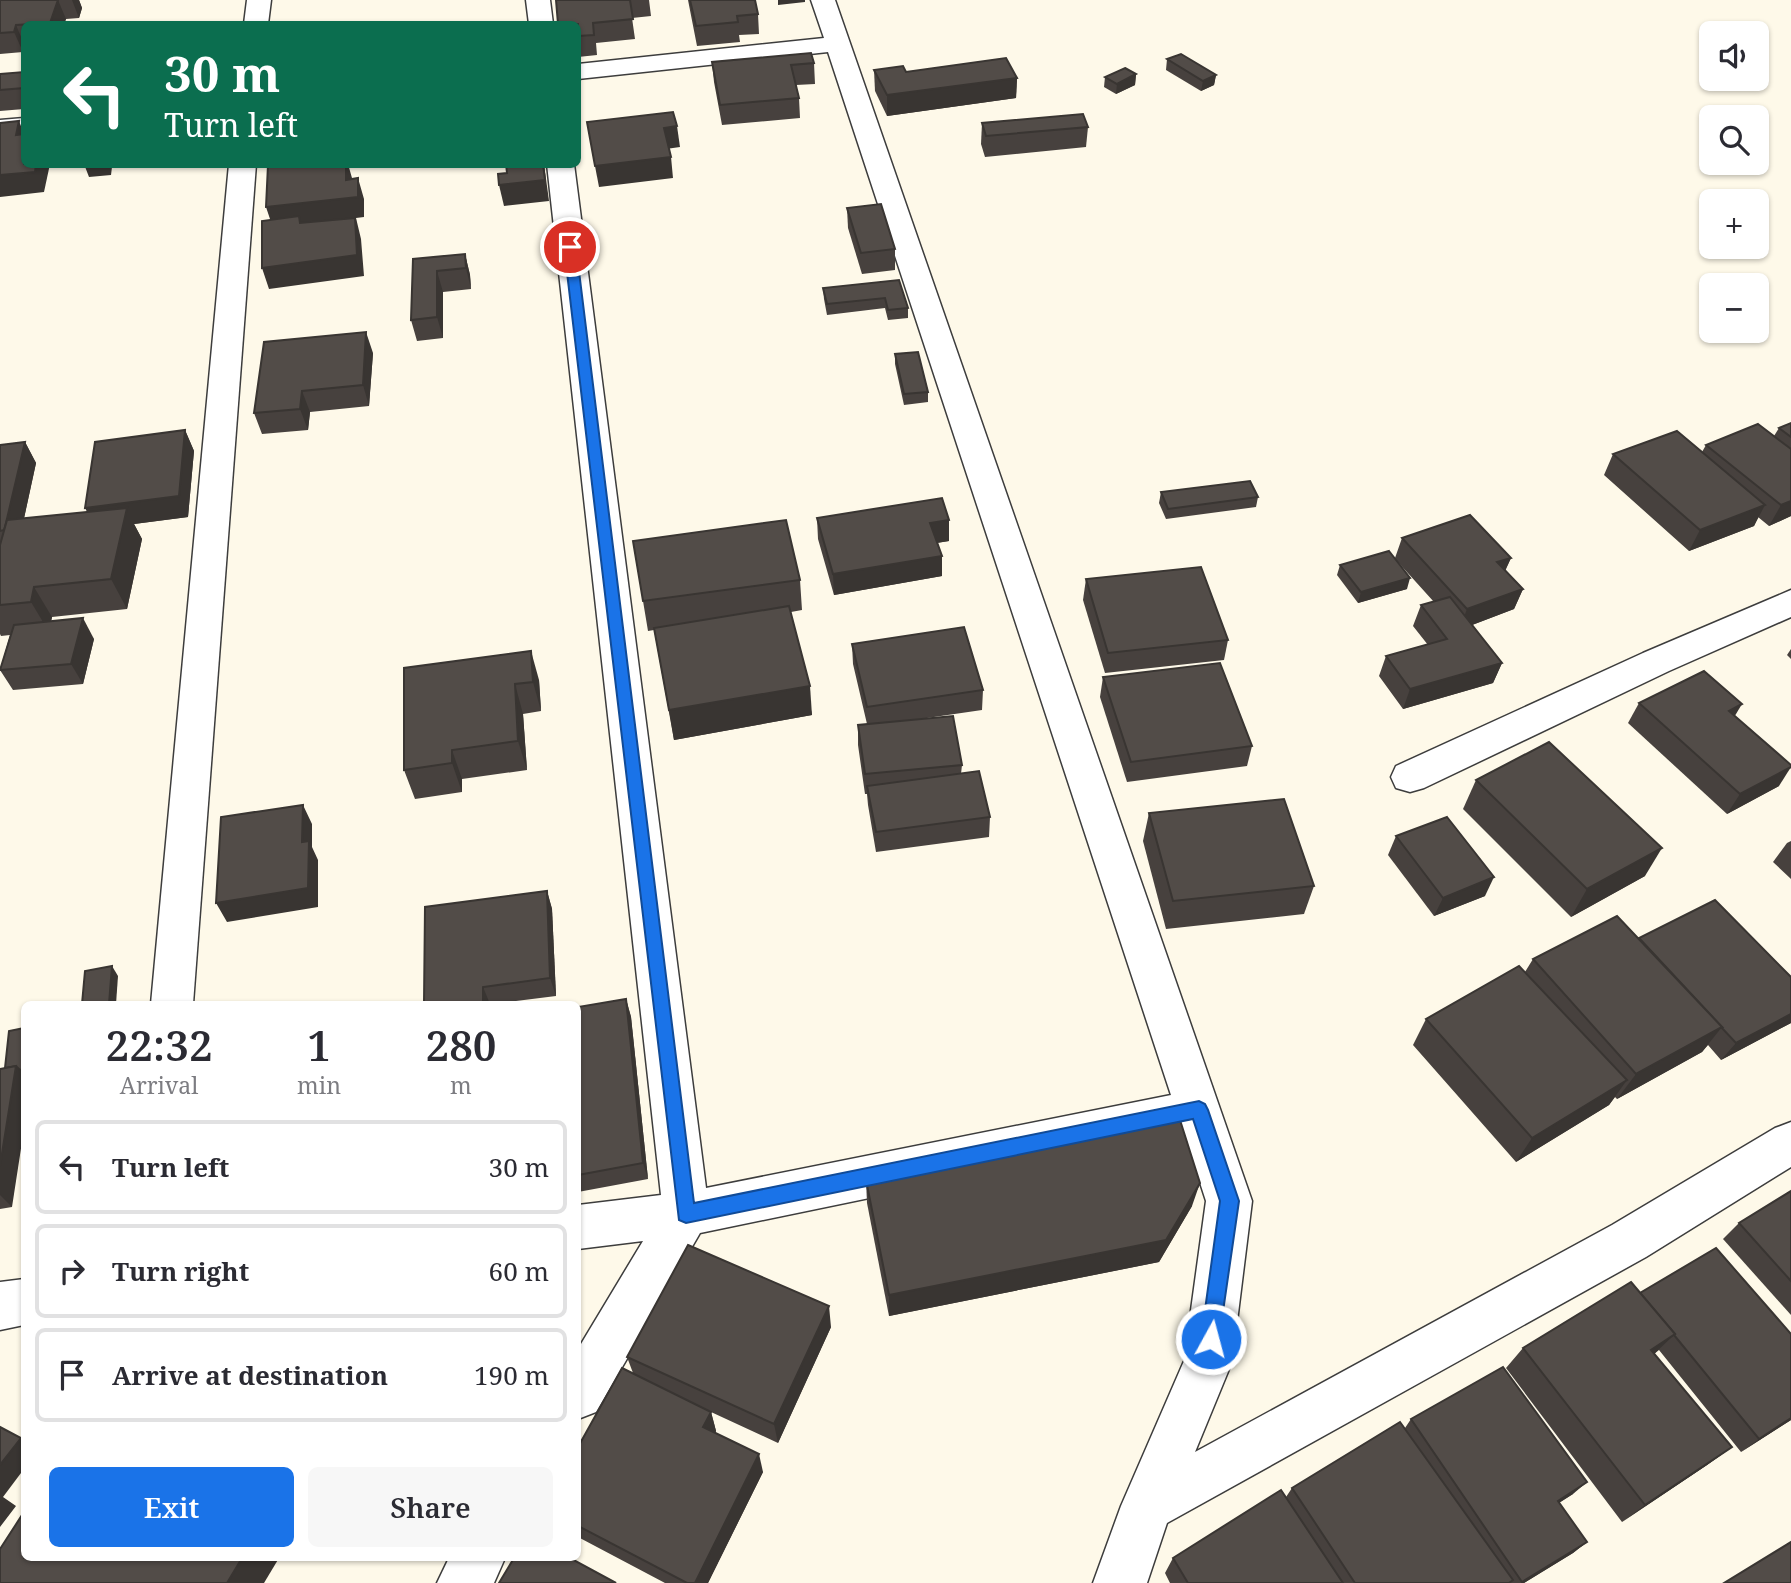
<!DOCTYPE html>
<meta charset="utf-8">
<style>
body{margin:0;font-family:"Noto Serif",serif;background:#f7f7f7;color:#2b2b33;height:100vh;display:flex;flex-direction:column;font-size:26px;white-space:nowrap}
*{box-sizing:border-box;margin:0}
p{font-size:23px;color:#7c7c81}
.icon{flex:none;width:38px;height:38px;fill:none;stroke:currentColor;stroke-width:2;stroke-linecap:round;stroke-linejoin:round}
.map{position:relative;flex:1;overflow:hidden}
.sheet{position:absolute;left:21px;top:1001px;width:560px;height:560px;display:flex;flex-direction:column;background:#fff;border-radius:10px;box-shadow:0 2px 5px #0004}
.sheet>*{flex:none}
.banner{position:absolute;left:21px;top:21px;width:560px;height:147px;border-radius:10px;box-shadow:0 2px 5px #0004;background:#0b6e4f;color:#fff;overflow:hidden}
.fabs{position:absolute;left:1699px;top:21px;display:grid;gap:14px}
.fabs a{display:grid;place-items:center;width:70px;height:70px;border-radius:10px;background:#fff;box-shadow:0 2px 5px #0004;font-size:35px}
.pin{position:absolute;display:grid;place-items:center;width:60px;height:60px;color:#fff;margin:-30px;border:4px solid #fff;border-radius:50%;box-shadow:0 2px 7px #0007}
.me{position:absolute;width:77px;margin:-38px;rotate:7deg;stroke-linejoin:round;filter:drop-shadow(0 0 5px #0008)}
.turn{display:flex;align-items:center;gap:24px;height:147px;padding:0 28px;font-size:32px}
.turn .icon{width:91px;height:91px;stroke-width:2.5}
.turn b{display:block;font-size:49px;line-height:60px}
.eta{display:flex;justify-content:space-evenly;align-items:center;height:119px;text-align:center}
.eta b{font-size:42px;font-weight:600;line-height:49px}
.cta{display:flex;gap:14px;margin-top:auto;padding:14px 28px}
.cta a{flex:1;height:80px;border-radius:10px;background:#1a73e8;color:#fff;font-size:28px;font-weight:600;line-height:80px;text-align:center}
.cta a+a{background:#f7f7f7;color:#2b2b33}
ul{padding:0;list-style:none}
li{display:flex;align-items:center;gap:21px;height:94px;margin:0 14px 10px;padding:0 14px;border:4px solid #e1e1e2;border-radius:10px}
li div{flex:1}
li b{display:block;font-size:26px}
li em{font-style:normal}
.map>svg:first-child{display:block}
</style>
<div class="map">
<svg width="1791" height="1583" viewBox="0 0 1791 1583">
<rect width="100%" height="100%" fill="#fef9e9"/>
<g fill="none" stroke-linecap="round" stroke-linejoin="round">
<defs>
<g id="minor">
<path d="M247,0H271L268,24H244Z"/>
<path d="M526,0H550L553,24H529Z"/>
<path d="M811,0H835L1252,1201L1232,1362L1195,1452L1612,1225L1775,1128L1791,1122V1167L1646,1257L1167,1523L1147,1583H1093L1121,1506L1184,1361L1206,1201L1184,1133L700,1233L596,1412L578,1419V1349L643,1241L578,1249V1205L661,1195L547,164H574L706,1188L1171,1095L828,52L578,79V64L824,38Z"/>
<path d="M24,118V134L0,136V120Z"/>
<path d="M229,164H256L193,1004H151Z"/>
<path d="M1791,590V617L1669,671L1424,788L1410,792L1396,788L1391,777L1396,766L1643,653Z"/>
<path d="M24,1279V1325L0,1330V1282Z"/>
<path d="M449,1558H505L494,1583H437Z"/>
</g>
</defs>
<use href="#minor" stroke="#3d3d3d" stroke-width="3"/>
<use href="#minor" fill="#fff" fill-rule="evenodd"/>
</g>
<g fill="#47413e">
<path d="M0,0H79L82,8L79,18L66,19L64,24H24V47L23,52L0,54Z"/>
<path d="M556,0H649L651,16L632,18L635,39L596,43L597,55L578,57V24Z"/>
<path d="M688,0H755L758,14L759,34L739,35L740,42L697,46Z"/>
<path d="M1167,59L1216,75L1214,85L1201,91L1166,70Z"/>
<path d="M712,62L814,63L815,84L796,85L799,98L800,118L722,125L714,82Z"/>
<path d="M874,70L1017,78L1016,98L887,116L875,91Z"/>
<path d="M24,72V109L0,111V74Z"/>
<path d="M1136,74L1135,85L1116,94L1104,87L1105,77Z"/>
<path d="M982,123L1088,127L1086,147L985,157L981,144Z"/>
<path d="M847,208L895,249V270L862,274L848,228Z"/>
<path d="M465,254L470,275L471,289L443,292V338L417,341L411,320L413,259Z"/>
<path d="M899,280L908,308V318L888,320L885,308L827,315L824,299L823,288Z"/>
<path d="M373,353L369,406L310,412L308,430L262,434L254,413Z"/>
<path d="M895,354L928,392V402L904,405L895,364Z"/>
<path d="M1791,423V516L1769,526L1758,517L1754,526L1689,551L1604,475L1613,454L1702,452L1706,445L1774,436L1779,428Z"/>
<path d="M185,430L194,451L188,517L134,524L142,539L127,609L52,617L51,621L94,639L83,684L13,690L0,670L10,635L1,636L0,634V445L25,442L36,463L24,518L87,512Z"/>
<path d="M1161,492L1258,497L1256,507L1166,519L1159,503Z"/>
<path d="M817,518L949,541L937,543L942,576L834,595L818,539Z"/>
<path d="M1402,538L1511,558L1505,570L1523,589L1514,609L1472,625L1502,663L1493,683L1403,709L1379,676L1386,656L1428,645L1413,626L1421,605L1434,602L1397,561L1407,589L1358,603L1337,575L1340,565L1395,558Z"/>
<path d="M633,541L800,580L802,610L791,612L812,715L674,740L654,630L648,631Z"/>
<path d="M1086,579L1228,640L1224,660L1105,673L1083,600Z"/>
<path d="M852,644L983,690L982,710L927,718L962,765L961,774L990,817L989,837L876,852L868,805L867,794H865L858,745V725L867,724L853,664Z"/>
<path d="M1791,649V659L1787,655Z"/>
<path d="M404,668L539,680L541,711L523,714L527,770L462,779V792L415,799L404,770Z"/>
<path d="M1103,677L1252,746L1247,766L1127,782L1100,697Z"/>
<path d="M1639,703L1735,716L1779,786L1727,814L1628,723Z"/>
<path d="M1476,780L1645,876L1571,917L1463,809Z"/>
<path d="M1149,813L1314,886L1304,914L1166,929L1143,841Z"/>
<path d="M1396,836L1485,896L1434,916L1388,855Z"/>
<path d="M1791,841V879L1773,862L1787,843Z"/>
<path d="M547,891L552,909L556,996L493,1004H424Z"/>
<path d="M1533,959L1791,977V1023L1721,1060L1708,1045L1702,1052L1617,1099L1615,1097L1609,1105L1516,1162L1413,1045L1426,1019L1525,972Z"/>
<path d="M626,999L631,1017L648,1179L578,1192V1007Z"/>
<path d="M0,1069L12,1207L0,1209Z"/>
<path d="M866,1180L1192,1206L1159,1262L889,1316L867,1203Z"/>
<path d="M1791,1191V1315L1723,1239L1739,1223Z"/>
<path d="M1640,1293L1791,1420L1741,1452L1659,1350L1654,1354L1732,1447L1707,1465L1622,1522L1506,1368L1523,1348Z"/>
<path d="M831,1327L778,1443L711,1412L716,1431L715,1433L763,1472L708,1583H665L578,1537V1447L633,1373L627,1357Z"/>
<path d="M1411,1419L1573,1494L1559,1503L1587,1542L1573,1553L1524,1583H1170L1165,1573L1173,1558L1286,1497L1292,1488L1405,1428Z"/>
</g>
<g fill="#393532">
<path d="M0,0H58L66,19L64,24H51L50,23Z"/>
<path d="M72,0H79L82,8L79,18Z"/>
<path d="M778,0H805V2L778,5Z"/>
<path d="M16,25L24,44L23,52L14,32Z"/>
<path d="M1136,74L1135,85L1116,94L1117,84Z"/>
<path d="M1216,75L1214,85L1201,91L1203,81Z"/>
<path d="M1017,78L1016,98L887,116V95Z"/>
<path d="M19,121L24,134L16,135Z"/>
<path d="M677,126L680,147L666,149L664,128Z"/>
<path d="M671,157L673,178L599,187L595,166Z"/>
<path d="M36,164H50L44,192L0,197V175Z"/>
<path d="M84,164H136L112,167L111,175L89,177Z"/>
<path d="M346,164H348L352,178V197L358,178L364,199V217L356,218L361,239L364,276L269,289L262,268L273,228L266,207L346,180Z"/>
<path d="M543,164H544L549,201L504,206L499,185Z"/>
<path d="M465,254L470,275L471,289L466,268Z"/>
<path d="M437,271L443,292V338L437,317Z"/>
<path d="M366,332L373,353L369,406L363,385Z"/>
<path d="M302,391L310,412L308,430L300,409Z"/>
<path d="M185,430L194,451L188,517L134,524L142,539L127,609L111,579L96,529L85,508Z"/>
<path d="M25,442L36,463L17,551L4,530Z"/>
<path d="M1791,501V516L1769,526L1781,505Z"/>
<path d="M1765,505L1754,526L1689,551L1700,530Z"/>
<path d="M949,520V541L929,544L930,523Z"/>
<path d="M942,556V576L834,595L833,574Z"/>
<path d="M1511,558L1502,578L1497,562Z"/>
<path d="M1410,578L1407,589L1358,603L1361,592Z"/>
<path d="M34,587L52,617L49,632L31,602Z"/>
<path d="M1523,589L1514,609L1459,630L1467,609Z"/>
<path d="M83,618L94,639L83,684L71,664Z"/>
<path d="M531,651L539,680L541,711L533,682Z"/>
<path d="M1502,663L1493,683L1403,709L1410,689Z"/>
<path d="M515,684L523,714L527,770L518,741Z"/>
<path d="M810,686L812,715L674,740L669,710Z"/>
<path d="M1742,704L1730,724L1729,711Z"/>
<path d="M452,750L462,779V792L452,763Z"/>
<path d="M1791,767L1779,786L1727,814L1740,794Z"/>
<path d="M303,805L312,824V847L318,860V907L227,922L216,903L302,842Z"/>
<path d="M1662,848L1645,876L1571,917L1587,889Z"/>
<path d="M1494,877L1485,896L1434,916L1443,898Z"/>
<path d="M547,891L552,909L556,996L550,978Z"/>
<path d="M112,966L118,976L116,1004H105Z"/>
<path d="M483,987L490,1004H483Z"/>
<path d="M626,999L631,1017L648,1179L643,1163Z"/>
<path d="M1791,1014V1023L1721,1060L1736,1043Z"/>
<path d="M1722,1027L1702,1052L1617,1099L1636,1074Z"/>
<path d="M16,1066L24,1069V1129L12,1207L0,1195V1166Z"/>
<path d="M1627,1080L1609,1105L1516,1162L1532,1138Z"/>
<path d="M1200,1183L1192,1206L1159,1262L889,1316V1295Z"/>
<path d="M829,1306L831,1327L778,1443L774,1424Z"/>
<path d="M1675,1334L1653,1355L1651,1350Z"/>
<path d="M711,1412L716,1431L709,1445L703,1427Z"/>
<path d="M1791,1418V1420L1741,1452L1759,1439Z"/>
<path d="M21,1438L24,1441V1469L3,1497L16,1506L0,1527V1465Z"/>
<path d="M1732,1447L1707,1465L1622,1522L1645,1505Z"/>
<path d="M759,1454L763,1472L708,1583H695Z"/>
<path d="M1587,1482L1573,1494L1544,1512L1558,1501Z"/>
<path d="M1587,1542L1573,1553L1524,1583H1521Z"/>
<path d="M242,1558H279L264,1583H227Z"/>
</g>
<g fill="#524c48" stroke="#393532" stroke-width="2">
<path d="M0,0H58L50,23L16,25L14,32L0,33Z"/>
<path d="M556,0H630L633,19L593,23L594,35L578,36V24H558Z"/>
<path d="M690,0H755L758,14L737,16L738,22L696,26Z"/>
<path d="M811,53L814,63L791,65L799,98L720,105L712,62Z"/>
<path d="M1181,54L1216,75L1203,81L1167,59Z"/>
<path d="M1006,58L1017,78L887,95L874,70L903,66L906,72Z"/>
<path d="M1125,68L1136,74L1117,84L1105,77Z"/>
<path d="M24,72V88L0,90V74Z"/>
<path d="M673,112L677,126L664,128L671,157L595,166L587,122Z"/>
<path d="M1083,114L1088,127L986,136L982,123Z"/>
<path d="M19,121L16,135L24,134V164H36L35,172L0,175V123Z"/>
<path d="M277,164H346V180L358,178V197L266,207L268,165Z"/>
<path d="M506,164H543L545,180L499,185L498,174L507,173Z"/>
<path d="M881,204L895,249L861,253L847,208Z"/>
<path d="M299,216L300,223L355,218L357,255L262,268V221Z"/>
<path d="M465,254L466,268L437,271V317L411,320L413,259Z"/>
<path d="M899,280L908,308L888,310L885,298L827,304L823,288Z"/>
<path d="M366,332L363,385L302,391L300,409L254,413L264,342Z"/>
<path d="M918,352L928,392L904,394L895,354Z"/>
<path d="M1791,423V437L1779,428Z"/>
<path d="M1758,424L1791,449V501L1781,505L1706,445Z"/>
<path d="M185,430L179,496L85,508L95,442Z"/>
<path d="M1677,431L1765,505L1700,530L1613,454Z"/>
<path d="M25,442L6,523L4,530L0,531V445Z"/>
<path d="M1250,481L1258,497L1168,509L1161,492Z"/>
<path d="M942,498L949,520L930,523L942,556L833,574L817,518Z"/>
<path d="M127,508L111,579L34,587L31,602L0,605V545L7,520Z"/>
<path d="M1470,515L1511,558L1497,562L1523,589L1467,609L1402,538Z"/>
<path d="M786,520L800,580L643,601L633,541Z"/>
<path d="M1389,551L1410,578L1361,592L1340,565Z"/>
<path d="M1201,567L1228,640L1108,653L1086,579Z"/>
<path d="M1450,597L1502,663L1410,689L1386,656L1447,639L1421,605Z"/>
<path d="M789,606L810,686L669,710L654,628Z"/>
<path d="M83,618L71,664L0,670L14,625Z"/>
<path d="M964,627L983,690L867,707L852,644Z"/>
<path d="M531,651L533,682L515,684L518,741L452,750V763L404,770V668Z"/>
<path d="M1220,663L1252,746L1131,762L1103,677Z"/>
<path d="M1704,671L1742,704L1729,711L1791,765V767L1740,794L1639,703Z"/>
<path d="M953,716L962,765L865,774L858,725Z"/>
<path d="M1549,742L1662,848L1587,889L1476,780Z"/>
<path d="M979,771L990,817L876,832L867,786Z"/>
<path d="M1284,799L1314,886L1173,901L1149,813Z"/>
<path d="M303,805L302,842L309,841L308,888L216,903L221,817Z"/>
<path d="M1447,817L1494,877L1443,898L1396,836Z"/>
<path d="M547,891L550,978L483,987V1004H424L425,907Z"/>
<path d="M1715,900L1791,977V1014L1736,1043L1721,1027H1722L1639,938Z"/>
<path d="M1617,916L1722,1027L1636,1074L1533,959Z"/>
<path d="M112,966L109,1004H82L85,971Z"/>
<path d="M1519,966L1627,1080L1532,1138L1426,1019Z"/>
<path d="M626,999L643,1163L578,1175V1007Z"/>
<path d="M24,1028V1069L20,1070L16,1066L5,1068L9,1031Z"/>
<path d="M16,1066L0,1166V1069Z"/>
<path d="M1180,1120L1200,1183L1166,1240L889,1295L866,1180Z"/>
<path d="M1791,1191V1281L1739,1223Z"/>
<path d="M688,1245L829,1306L774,1424L627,1357Z"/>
<path d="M1716,1248L1791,1334V1418L1759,1439L1674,1335L1675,1334L1640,1293Z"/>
<path d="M1631,1282L1675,1334L1651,1350L1732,1447L1645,1505L1523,1348Z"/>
<path d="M1503,1367L1587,1482L1558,1501L1587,1542L1522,1582L1411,1419Z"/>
<path d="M622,1368L711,1412L703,1427L759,1454L695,1583H687L578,1526V1447Z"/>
<path d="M1400,1422L1513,1580L1509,1583H1355L1292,1488Z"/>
<path d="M0,1427L21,1438L0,1465Z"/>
<path d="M1281,1490L1343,1583H1188L1173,1558Z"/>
<path d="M24,1512V1558H242L227,1583H0V1549Z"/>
<path d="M1791,1542V1583H1724Z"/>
<path d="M514,1558H570L616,1583H499Z"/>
</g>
<path fill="#1a73e8" stroke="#114b97" stroke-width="2" d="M570,244L576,247L694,1203L1199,1101L1205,1104L1208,1110L1239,1201L1218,1346L1211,1349L1204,1346L1201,1339L1220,1201L1193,1119L686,1223L679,1220L564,247Z"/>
</svg>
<div class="fabs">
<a><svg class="icon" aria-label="sound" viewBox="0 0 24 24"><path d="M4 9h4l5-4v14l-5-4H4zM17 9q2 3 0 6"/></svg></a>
<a><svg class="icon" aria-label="search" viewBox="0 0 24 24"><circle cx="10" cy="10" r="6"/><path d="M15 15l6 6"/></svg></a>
<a>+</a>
<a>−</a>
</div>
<div class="pin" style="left:570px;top:247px;background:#d93025"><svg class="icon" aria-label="arrive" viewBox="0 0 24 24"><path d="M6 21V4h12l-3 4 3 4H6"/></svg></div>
<svg class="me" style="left:1211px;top:1339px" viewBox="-20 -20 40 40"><circle r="17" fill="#1a73e8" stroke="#fff" stroke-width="3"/><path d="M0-11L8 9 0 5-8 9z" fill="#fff"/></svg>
<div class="banner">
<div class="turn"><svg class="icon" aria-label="left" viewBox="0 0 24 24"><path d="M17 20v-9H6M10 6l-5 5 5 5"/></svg><div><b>30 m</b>Turn left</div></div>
</div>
<section class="sheet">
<div class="eta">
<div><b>22:32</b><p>Arrival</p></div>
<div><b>1</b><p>min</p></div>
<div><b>280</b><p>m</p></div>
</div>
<ul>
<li><svg class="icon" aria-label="left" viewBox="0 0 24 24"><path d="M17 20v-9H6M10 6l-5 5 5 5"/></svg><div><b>Turn left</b></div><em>30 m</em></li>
<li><svg class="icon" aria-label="right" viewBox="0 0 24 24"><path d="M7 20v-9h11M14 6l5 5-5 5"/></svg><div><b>Turn right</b></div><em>60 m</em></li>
<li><svg class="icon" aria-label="arrive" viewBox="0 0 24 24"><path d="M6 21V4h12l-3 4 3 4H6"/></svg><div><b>Arrive at destination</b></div><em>190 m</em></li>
</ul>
<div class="cta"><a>Exit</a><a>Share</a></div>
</section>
</div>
